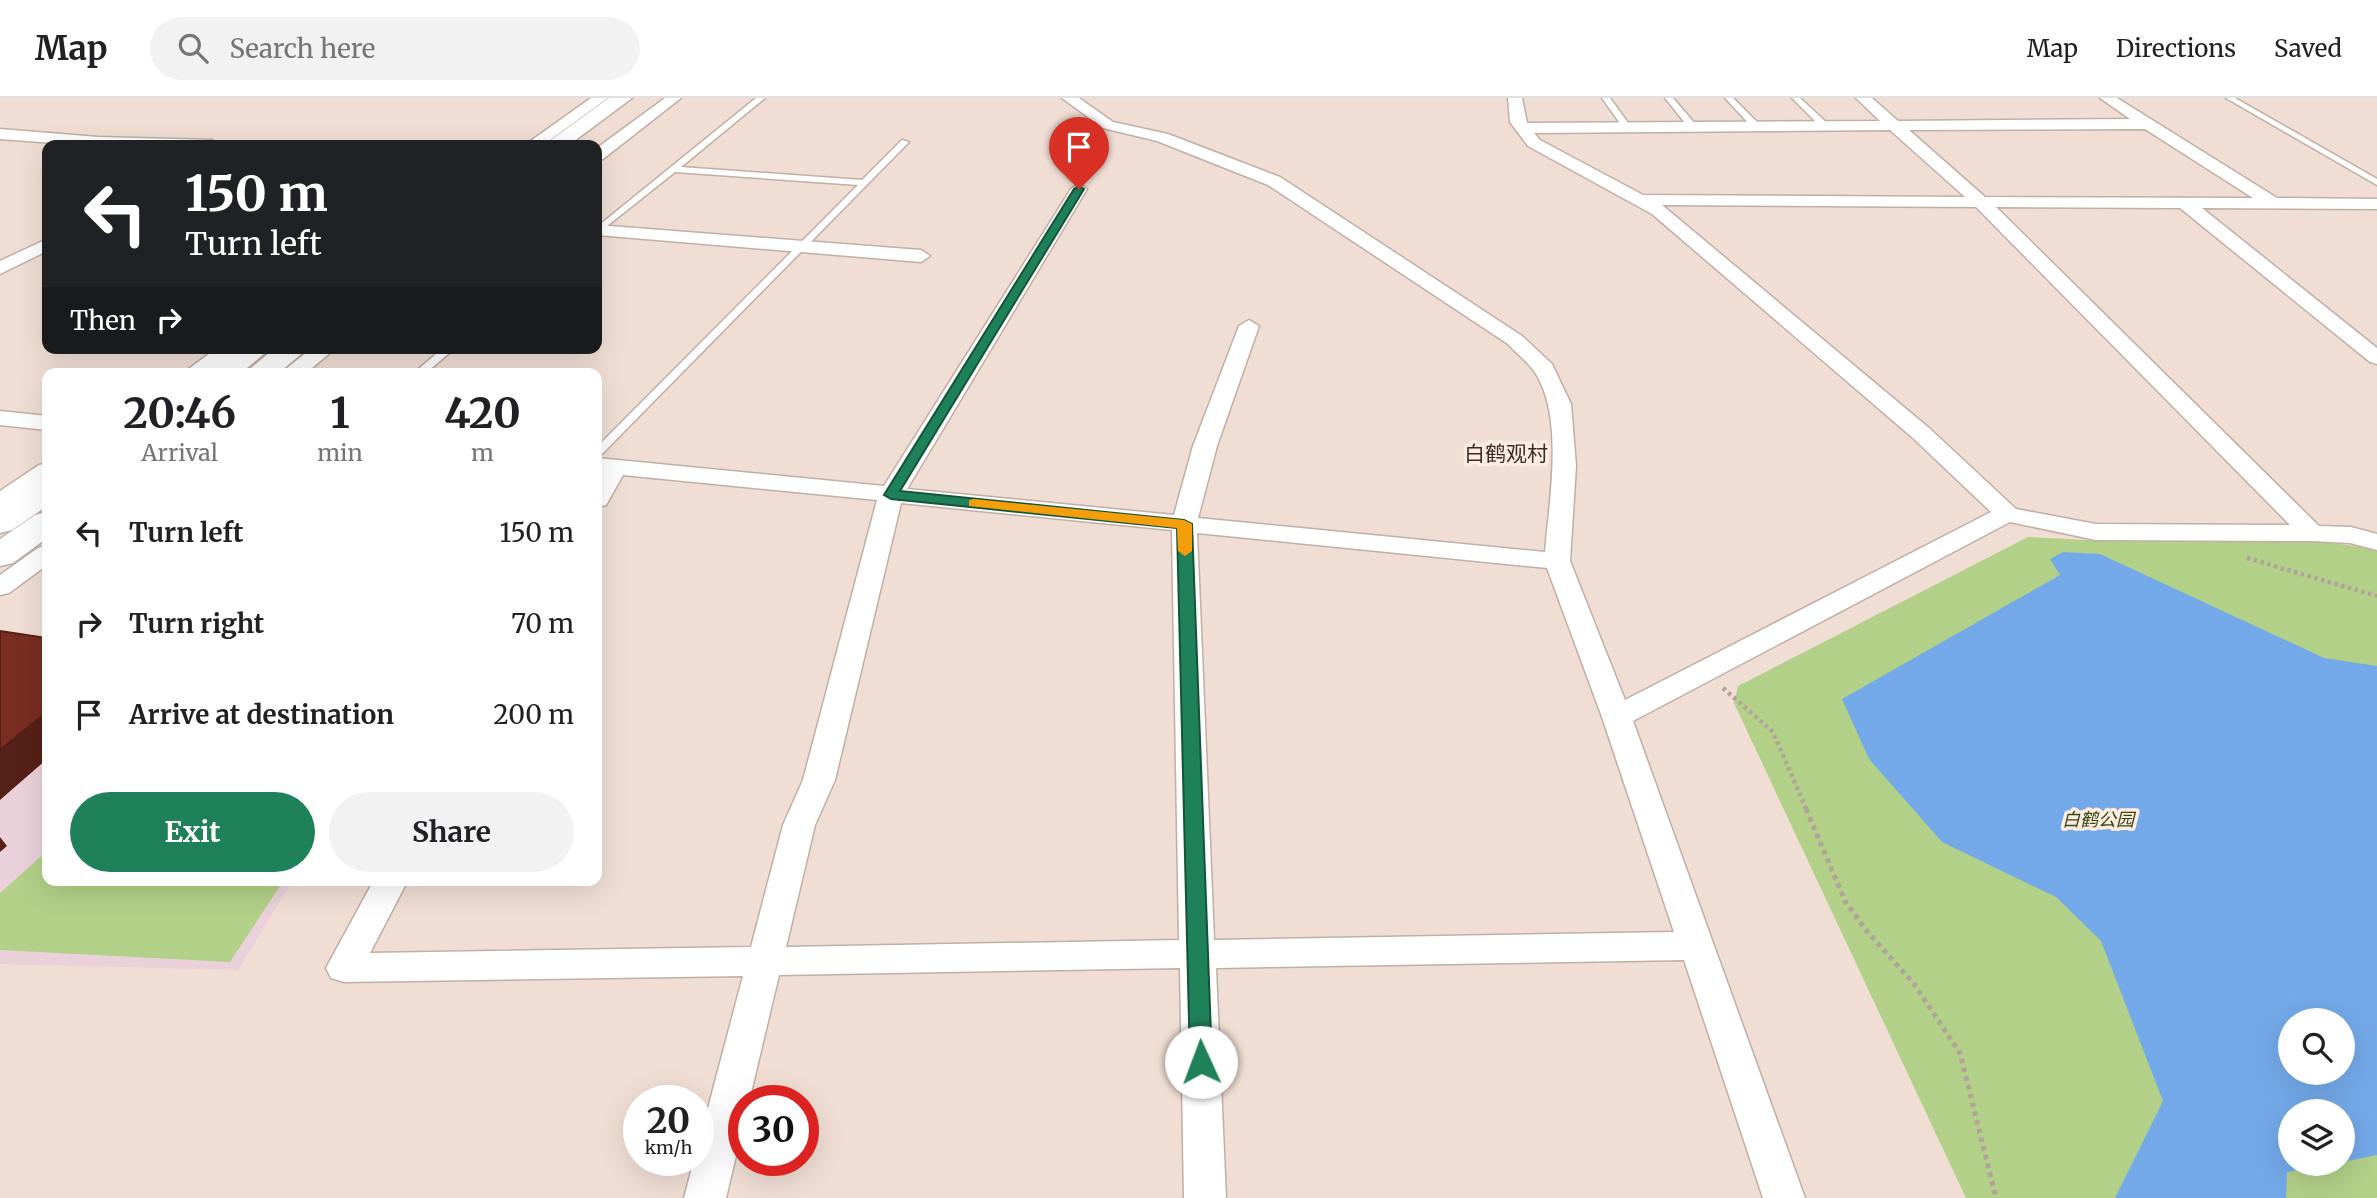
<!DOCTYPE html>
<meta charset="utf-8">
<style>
body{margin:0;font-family:Merriweather,"Noto Sans SC",serif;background:#f2f2f2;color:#202124;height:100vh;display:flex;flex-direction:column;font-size:26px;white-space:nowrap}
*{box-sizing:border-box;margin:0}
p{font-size:23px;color:#757577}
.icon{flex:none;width:38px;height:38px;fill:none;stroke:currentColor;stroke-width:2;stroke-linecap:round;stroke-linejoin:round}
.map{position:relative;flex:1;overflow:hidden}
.details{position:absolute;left:42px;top:270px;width:560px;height:518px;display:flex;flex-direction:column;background:#fff;border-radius:14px;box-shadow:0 7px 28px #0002}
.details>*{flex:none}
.hud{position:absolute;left:42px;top:42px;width:560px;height:214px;border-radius:14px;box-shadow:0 7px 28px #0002;background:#202124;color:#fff;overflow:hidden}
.controls{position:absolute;left:2278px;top:910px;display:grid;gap:14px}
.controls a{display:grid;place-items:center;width:77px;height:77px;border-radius:50%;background:#fff;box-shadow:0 7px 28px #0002;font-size:35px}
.speed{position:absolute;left:623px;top:987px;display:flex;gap:14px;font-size:35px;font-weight:700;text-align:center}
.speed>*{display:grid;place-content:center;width:91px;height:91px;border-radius:50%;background:#fff;box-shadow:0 7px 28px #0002;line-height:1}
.speed small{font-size:18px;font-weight:400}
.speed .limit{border:10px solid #d22;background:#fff;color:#111}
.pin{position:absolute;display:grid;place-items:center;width:60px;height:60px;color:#fff;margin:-72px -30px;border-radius:50% 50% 50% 0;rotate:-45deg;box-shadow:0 0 7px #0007}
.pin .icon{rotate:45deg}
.me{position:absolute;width:77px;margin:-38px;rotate:358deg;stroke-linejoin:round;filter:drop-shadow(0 0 5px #0008)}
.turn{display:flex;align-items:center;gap:24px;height:147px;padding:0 28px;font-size:32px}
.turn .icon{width:91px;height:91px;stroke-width:2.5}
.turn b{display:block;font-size:49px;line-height:60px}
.then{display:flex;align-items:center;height:66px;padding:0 28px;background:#0003;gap:14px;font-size:26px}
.eta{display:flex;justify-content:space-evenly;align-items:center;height:119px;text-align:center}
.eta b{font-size:42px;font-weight:700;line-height:49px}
.action{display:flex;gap:14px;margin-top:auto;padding:14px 28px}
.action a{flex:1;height:80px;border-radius:42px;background:#1f8159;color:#fff;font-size:28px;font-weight:700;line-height:80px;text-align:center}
.action a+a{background:#f2f2f2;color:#202124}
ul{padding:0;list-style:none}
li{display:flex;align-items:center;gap:21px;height:91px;padding:0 28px}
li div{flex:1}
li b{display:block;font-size:26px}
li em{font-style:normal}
header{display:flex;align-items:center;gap:42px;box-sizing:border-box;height:98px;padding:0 35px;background:#fff;border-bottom:2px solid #e0e0e0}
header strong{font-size:33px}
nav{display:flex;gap:38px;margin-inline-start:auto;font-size:24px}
.search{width:490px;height:63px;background:#f2f2f2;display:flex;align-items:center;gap:18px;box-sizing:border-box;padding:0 24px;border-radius:38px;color:#757577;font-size:26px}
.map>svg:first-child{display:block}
</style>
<header>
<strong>Map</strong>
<div class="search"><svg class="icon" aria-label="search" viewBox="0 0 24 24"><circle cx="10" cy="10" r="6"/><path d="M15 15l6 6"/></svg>Search here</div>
<nav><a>Map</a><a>Directions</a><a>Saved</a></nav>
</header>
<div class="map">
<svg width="2377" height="1100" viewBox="0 0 2377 1100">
<rect width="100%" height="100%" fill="#f0ded4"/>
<path fill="#ead1d9" d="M0,543L47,550V782H293L238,872L0,866Z"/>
<g fill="#b2d088" fill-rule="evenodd">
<path d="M2028,439C2071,441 2114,444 2157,443C2232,442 2304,437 2377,452V1100H1966L1734,605L1738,588ZM2291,922H2343V975H2291ZM2291,1013H2343V1066H2291Z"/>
<path d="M47,753V782H284L230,864L0,852V795Z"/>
</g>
<path fill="#73a9e9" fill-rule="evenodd" d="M2063,454L2100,456L2324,560L2377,568V1057L2343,1064V1013H2291V1066H2332L2287,1074L2286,1100H2115L2163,1003L2101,843L2056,799L1942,744L1869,661L1842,601L2060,477L2050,461ZM2291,922H2343V975H2291Z"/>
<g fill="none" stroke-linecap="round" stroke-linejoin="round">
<defs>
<g id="service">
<path d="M756,0H765L681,69L862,82L902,42L909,44L601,357L597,358V349L858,87L675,74L597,136V129Z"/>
<path d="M1602,0H1610L1631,29L1630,31H1624Z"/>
<path d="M1665,0H1673L1696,27V31H1690Z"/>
<path d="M1725,0H1733L1759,26V30H1753Z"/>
<path d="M1792,0H1800L1828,26V30H1822Z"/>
<path d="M2226,0H2235L2377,81V87Z"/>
<path d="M443,250H455L426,275H414Z"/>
</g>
<g id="minor">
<path d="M591,0H608L543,47H525Z"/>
<path d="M665,0H681L603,61L597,63V50Z"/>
<path d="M1062,0H1079L1113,24L1168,36L1280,79L1522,238L1552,266L1571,306L1576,368L1570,463L1625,602L1991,414L1913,340L1652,116L1528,48L1510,24L1508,0H1522L1527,25L1880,23L1856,0H1872L1898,23L2130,21L2100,0H2117L2277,100L2377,101V111L2202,110L2377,250V266L2370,264L2180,110L1996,109L2319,428L2351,429L2377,436V452L2350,445L2312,443L2096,442L2010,424L1633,623L1805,1100H1763L1684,862L1216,870L1226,1100H1184L1180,870L779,877L749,1003H744V1024L726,1100H684L694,1062H698V1048L743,878L344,884L331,880L326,870L374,782H408L370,855L751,849L783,727L803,682L877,402L623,377L606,407L597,409V381L600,374H597V360L884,388L1071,91L1079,86L1087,91L907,391L1174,417L1193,348L1239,228L1249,222L1259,228L1217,348L1198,420L1545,454C1549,403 1565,318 1534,273C1528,264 1516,255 1508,246L1268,87L1157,43L1103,30ZM2145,31L2253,100L1985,99L1909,32ZM1890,32L1965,99L1643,97L1540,42L1534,35ZM1662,107L1976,109L2290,427L2096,426L2016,411L1929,330ZM901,405L1172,432L1179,842L786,849L815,727L835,682ZM1197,435L1547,470L1602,619L1674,834L1214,842Z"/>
<path d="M0,31L98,39L212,42L220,47H80L0,41Z"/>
<path d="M597,127L921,152L930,158L921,164L597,137Z"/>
<path d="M47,141V153L0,176V163Z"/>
<path d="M217,250H241L209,275H183Z"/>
<path d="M312,250H336L306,275H281Z"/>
<path d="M0,313L47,318V332L0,327Z"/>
<path d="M47,365V383L9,409L0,411V393L39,367Z"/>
<path d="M47,447V467L9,495L0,497V477L38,450Z"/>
</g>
<g id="primary">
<path d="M609,0H632L569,47H544Z"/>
<path d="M238,250H271L241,275H206Z"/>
<path d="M275,250H308L279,275H245Z"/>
<path d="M47,383V408L12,432L0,435V410L35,386Z"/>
<path d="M47,414V440L13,465L0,468V441L35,417Z"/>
</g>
</defs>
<use href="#service" stroke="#c0afa5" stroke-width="3"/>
<use href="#minor" stroke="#c0afa5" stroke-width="3"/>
<use href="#primary" stroke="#c0afa5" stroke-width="3"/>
<g stroke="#b1a39b" stroke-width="4.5" stroke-dasharray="3.5 3.5" stroke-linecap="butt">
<path d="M2247,460L2377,498"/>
<path d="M1723,590L1773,634L1807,713"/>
</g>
<path stroke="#b1a39b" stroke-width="5" stroke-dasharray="4.5 4.5" stroke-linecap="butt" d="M1806,711L1845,803L1865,831L1914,886L1960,955L1996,1100"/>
<use href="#service" fill="#fff" fill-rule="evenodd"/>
<use href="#minor" fill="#fff" fill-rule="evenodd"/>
<use href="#primary" fill="#fff" fill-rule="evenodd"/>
</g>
<g fill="#552017">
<path d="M47,614V661L0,702V652Z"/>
<path d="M0,739L7,748L0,754Z"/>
</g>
<path fill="#792d21" stroke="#552017" stroke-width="2" d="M0,533L47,540V614L0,652Z"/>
<path fill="#1f8159" stroke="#14543a" stroke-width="2" d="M1079,88L1084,91L900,393L1184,422L1192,426L1212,964L1209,971L1201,974L1193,971L1190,964L1177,430L891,401L884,397L1074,91Z"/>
<path fill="#f59e0b" d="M974,401L1184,422L1192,426V453L1185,458L1178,453L1177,430L969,408V402Z"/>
<g text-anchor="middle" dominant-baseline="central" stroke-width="7" stroke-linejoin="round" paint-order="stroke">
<g font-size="18" font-style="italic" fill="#344810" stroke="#feebe1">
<text x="2098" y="721">白鹤公园</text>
</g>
<g font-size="21" fill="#342d29" stroke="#feebe1">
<text x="1506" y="355">白鹤观村</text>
</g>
</g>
</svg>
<div class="controls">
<a><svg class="icon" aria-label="search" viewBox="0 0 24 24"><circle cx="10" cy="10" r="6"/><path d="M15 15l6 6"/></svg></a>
<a><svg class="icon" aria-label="layers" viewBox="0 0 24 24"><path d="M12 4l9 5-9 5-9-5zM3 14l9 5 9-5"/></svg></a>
</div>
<div class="speed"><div>20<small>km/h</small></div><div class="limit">30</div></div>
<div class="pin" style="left:1079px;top:91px;background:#d93025"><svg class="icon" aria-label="arrive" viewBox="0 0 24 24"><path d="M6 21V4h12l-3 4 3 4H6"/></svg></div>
<svg class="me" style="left:1201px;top:964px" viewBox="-20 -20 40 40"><circle r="19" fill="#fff"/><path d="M0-13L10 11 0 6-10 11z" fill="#1f8159"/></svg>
<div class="hud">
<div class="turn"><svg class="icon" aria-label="left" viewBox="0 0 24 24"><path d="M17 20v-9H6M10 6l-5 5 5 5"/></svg><div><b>150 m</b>Turn left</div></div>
<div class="then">Then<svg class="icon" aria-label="right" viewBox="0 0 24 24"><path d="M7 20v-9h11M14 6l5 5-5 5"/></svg></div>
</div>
<section class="details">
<div class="eta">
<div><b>20:46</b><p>Arrival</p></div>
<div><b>1</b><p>min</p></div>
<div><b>420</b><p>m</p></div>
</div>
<ul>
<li><svg class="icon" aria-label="left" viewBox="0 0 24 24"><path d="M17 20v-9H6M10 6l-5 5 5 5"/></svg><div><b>Turn left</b></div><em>150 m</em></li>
<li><svg class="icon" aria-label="right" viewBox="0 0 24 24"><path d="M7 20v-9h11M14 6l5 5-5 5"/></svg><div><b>Turn right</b></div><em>70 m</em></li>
<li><svg class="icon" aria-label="arrive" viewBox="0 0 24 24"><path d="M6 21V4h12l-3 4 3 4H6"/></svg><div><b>Arrive at destination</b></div><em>200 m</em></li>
</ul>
<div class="action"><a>Exit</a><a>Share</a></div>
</section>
</div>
